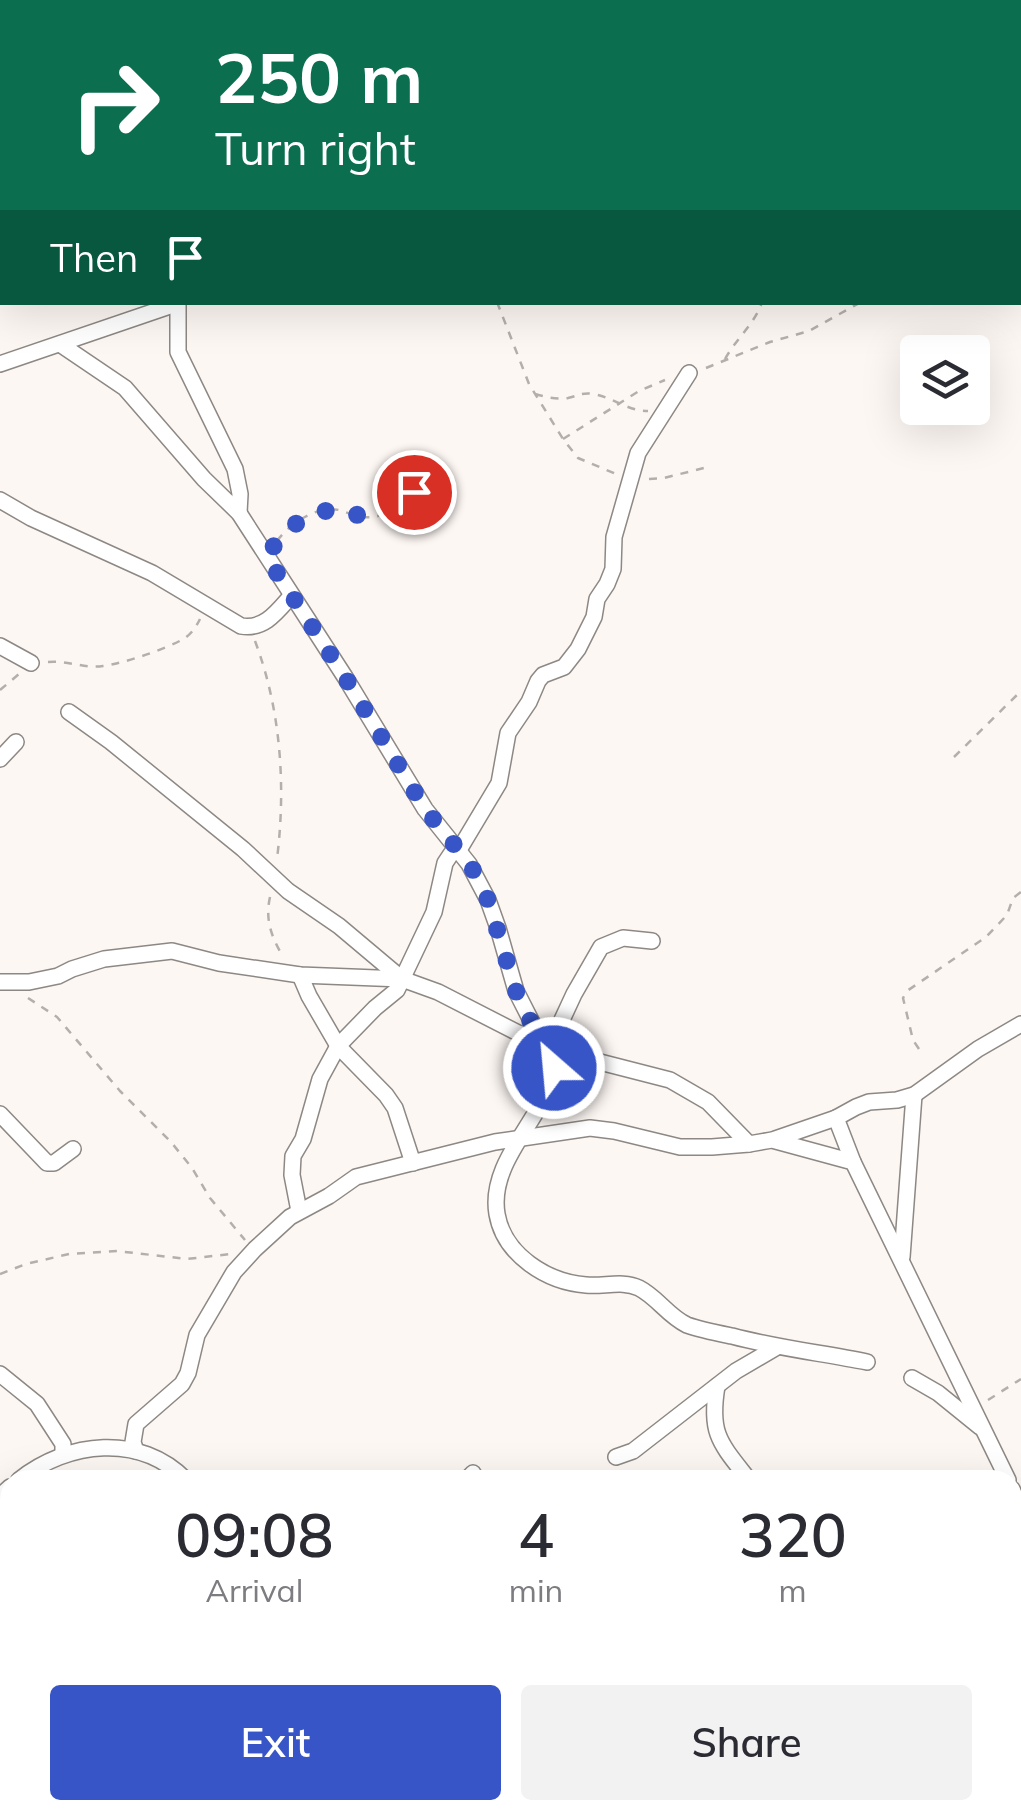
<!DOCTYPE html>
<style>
body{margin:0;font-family:Mulish,sans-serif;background:#f2f2f3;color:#2b2b33;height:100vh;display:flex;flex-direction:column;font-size:38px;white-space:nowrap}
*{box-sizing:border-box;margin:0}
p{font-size:32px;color:#7c7c81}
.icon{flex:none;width:55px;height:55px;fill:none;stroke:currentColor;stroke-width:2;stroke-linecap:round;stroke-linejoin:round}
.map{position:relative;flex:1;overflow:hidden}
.details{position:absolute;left:0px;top:1470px;width:1022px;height:350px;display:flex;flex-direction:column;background:#fff;border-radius:30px 30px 0 0;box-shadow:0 10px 40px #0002}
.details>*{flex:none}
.hud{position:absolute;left:0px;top:0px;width:1022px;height:305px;box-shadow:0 10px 40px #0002;background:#0b6e4f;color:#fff;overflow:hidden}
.buttons{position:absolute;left:900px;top:335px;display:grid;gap:20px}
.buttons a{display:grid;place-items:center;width:90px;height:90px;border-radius:10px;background:#fff;box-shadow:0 10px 40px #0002;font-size:50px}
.pin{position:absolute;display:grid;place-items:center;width:85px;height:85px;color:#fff;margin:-42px;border:5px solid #fff;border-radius:50%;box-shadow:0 2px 10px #0007}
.me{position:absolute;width:110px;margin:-55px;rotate:333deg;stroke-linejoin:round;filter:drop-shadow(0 0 8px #0008)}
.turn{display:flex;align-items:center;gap:35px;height:210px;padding:0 50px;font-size:45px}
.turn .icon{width:130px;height:130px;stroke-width:2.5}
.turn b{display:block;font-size:70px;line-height:85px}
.then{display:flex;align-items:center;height:95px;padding:0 50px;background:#0003;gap:20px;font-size:38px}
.eta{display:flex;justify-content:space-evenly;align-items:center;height:170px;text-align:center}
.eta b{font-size:60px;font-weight:600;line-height:70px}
.cta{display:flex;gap:20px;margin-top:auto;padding:20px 50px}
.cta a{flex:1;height:115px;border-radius:10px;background:#3755c6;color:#fff;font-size:40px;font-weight:600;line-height:115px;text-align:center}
.cta a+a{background:#f2f2f3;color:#2b2b33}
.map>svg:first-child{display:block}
</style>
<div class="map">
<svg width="1021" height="1820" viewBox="0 0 1021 1820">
<rect width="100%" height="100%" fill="#fdf7f3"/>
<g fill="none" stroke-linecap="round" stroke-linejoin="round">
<defs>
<g id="minor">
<path d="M32,0L33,2"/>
<path d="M1020,272H1021"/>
<path d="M178,302V352L235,469L240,494L239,513"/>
<path d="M60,344L125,388L204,479L239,513L345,677L425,809L469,864L488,900L498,928L516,991L541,1040L557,1051L670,1080L708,1102L749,1144L772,1140L853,1162L1008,1480"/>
<path d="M0,364L170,306L175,302"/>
<path d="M0,500L31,518L152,573L241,626C264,630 277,612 291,596"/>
<path d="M0,646L31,663"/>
<path d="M69,712L111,742L243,849L288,891L339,926L402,979"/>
<path d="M0,759L16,742"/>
<path d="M300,975L309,996L338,1046L386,1095L395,1108L413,1163"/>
<path d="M0,982H29L58,976L72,969L104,959L172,951L219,963L300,975L402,979L438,992L518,1033L541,1040"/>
<path d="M549,1048L574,994L601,947L623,938L652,941"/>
<path d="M557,1051C555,1064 553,1077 548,1089C532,1128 489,1167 497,1214C504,1255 547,1282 586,1285C603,1287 623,1280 639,1288C657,1297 668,1316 687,1325C701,1330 717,1333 732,1336C777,1348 822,1353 867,1362"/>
<path d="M0,1114L47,1163H54L73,1149"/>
<path d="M836,1118L853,1162"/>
<path d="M775,1139L836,1118L856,1107L869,1102L897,1100L914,1095L978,1049L1021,1024"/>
<path d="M299,1211L292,1175L293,1156L303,1139L320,1079L338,1046L375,1008L397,990L434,912L445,863L451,854L459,850L499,783L508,733L529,702L538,681L543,675L564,667L578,649L594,617L597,599L607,584L613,569L614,537L638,453L689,373"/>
<path d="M902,1257L914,1095"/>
<path d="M0,1374L37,1404L63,1444V1454"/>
<path d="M912,1378L938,1393L980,1427"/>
<path d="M717,1386C709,1434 720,1443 749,1480"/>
<path d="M136,1451L133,1442L136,1424L182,1384L188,1373L197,1335L234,1272L255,1249L290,1217L329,1196L356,1177L495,1142L590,1128L614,1131L680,1147H712L749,1144"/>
<path d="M616,1457L633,1451L736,1371L777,1347"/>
<path d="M19,1480C68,1441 140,1433 186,1480"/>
<path d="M466,1480L473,1473"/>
<path d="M1012,1489L1019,1507L1021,1550"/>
<path d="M0,1496L10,1487"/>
<path d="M1012,1597L1021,1602"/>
<path d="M1012,1666L1021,1655"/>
<path d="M258,1810L262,1820"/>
<path d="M26,1820L38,1810"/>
<path d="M460,1820L466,1810"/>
<path d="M878,1820L887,1810"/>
</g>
</defs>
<use href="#minor" stroke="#8d8884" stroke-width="18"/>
<g stroke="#b4afac" stroke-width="2.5" stroke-dasharray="8 8" stroke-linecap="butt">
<path d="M978,0L979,2"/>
<path d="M1020,136L1021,138"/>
<path d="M0,294H2"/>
<path d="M497,302L529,384L563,439L578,458L616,474"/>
<path d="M725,359C736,339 756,322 762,302"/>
<path d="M706,368L770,342L809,331L861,302"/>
<path d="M535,394C546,397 557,400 568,398C577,396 583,392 593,394C613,397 627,411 648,411"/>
<path d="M563,439L639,391L665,380"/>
<path d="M649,479L664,478L708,467"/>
<path d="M277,541C289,524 317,505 339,510C352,514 364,520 378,516L431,479"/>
<path d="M255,641C281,710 286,786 277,859"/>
<path d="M48,662C67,660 85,669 103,666C122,664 169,648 185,638C192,633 196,627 200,619"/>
<path d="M0,690L19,674"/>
<path d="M954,757L1021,691"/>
<path d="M270,897C265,919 271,936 282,955"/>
<path d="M28,998L57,1017L120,1091L171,1142L192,1168L210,1198L245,1240"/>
<path d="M919,1049L913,1040L903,998L907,991L986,937L1007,915L1013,898L1021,892"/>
<path d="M0,1274L26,1264L69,1254L117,1251L187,1259L230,1254"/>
<path d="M988,1400L1021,1379"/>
</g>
<use href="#minor" stroke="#fff" stroke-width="15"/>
</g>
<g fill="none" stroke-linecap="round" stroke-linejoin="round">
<path stroke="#3755c6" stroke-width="18" stroke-dasharray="0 32.4" d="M414,492L378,516L370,518L333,509L314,514L288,528L266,556L345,677L425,809L470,864L488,900L516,991L522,1006L541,1040L558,1051L554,1068"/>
</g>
</svg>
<div class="buttons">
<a><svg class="icon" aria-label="layers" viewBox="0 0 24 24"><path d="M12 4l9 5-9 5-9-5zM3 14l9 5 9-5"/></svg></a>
</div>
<div class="pin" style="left:414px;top:492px;background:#d93025"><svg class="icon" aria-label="arrive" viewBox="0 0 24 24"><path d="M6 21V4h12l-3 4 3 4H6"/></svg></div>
<svg class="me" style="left:554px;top:1068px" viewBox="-20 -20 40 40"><circle r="17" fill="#3755c6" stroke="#fff" stroke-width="3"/><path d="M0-11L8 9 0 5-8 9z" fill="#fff"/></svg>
<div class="hud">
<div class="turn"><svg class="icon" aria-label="right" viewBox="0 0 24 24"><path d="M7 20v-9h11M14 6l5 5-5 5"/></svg><div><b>250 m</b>Turn right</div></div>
<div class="then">Then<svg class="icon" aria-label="arrive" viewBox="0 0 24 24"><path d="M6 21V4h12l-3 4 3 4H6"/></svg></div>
</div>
<section class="details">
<div class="eta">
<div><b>09:08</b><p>Arrival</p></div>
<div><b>4</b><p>min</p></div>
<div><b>320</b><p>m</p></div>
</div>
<div class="cta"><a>Exit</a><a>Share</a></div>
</section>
</div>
